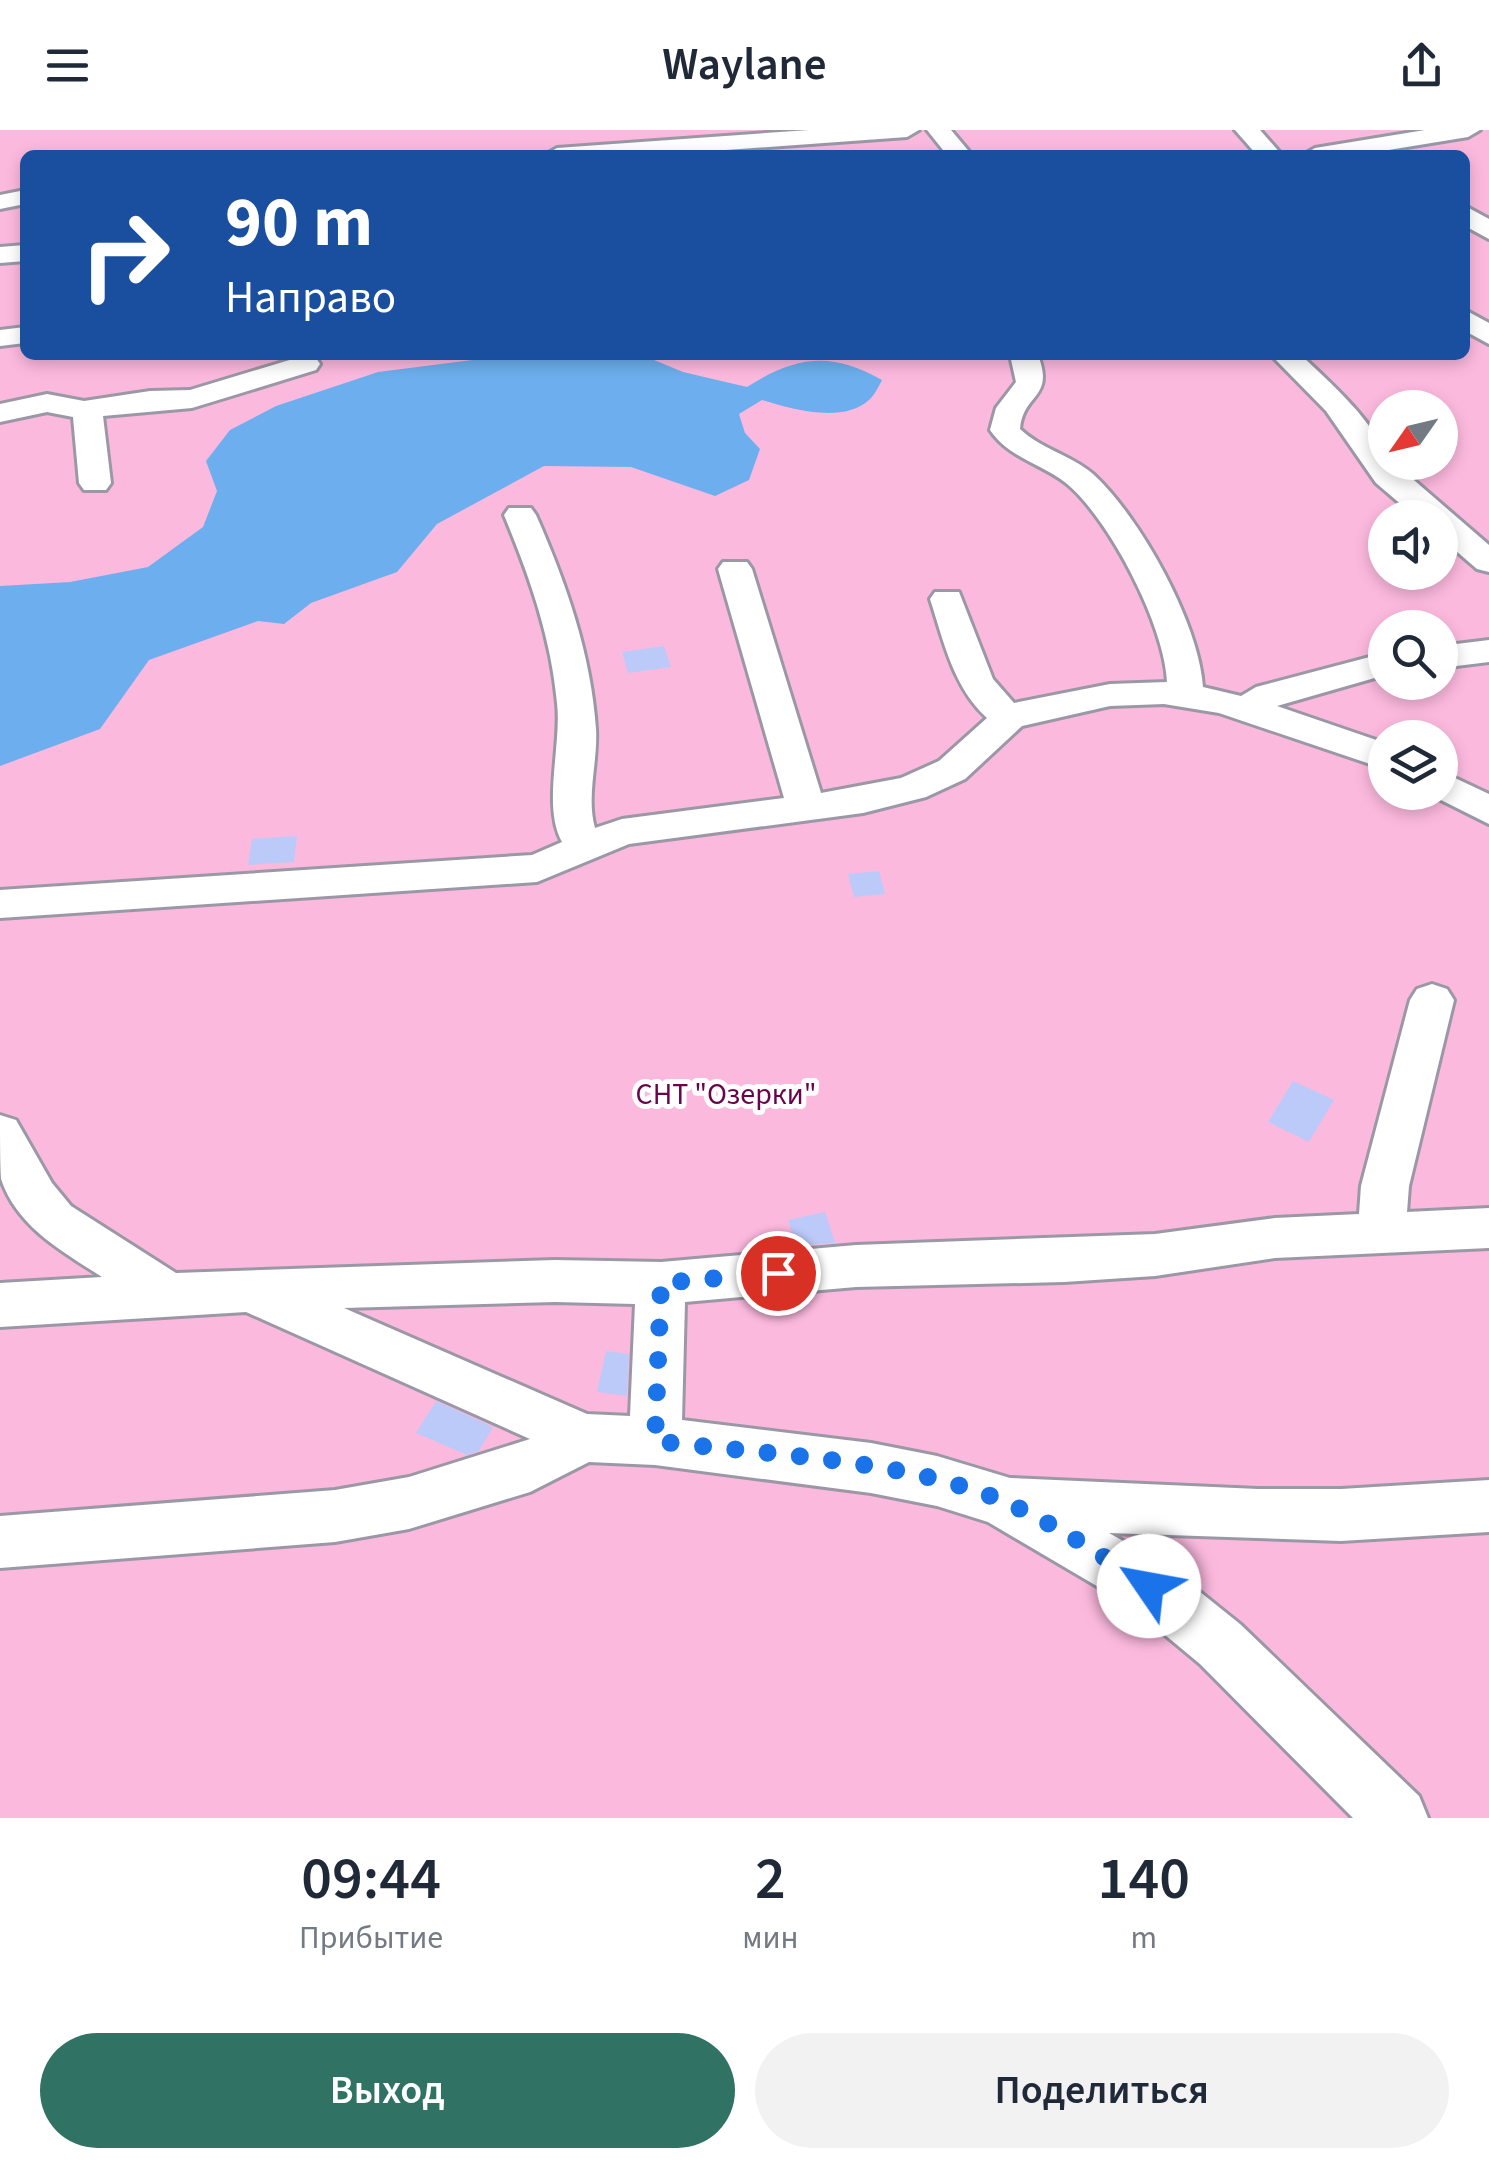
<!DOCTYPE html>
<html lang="ru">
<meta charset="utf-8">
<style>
body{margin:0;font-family:"Source Sans 3",sans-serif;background:#f2f2f3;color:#1f2937;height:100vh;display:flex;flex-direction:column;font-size:38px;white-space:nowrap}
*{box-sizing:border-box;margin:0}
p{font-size:32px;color:#747a83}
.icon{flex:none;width:55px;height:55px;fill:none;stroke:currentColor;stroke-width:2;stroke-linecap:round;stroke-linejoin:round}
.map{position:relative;height:1688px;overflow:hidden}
.panel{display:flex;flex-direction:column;background:#fff;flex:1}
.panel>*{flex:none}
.hud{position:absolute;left:20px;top:20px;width:1450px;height:210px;border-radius:15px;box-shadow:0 5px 15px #0003;background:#1a4fa0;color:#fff;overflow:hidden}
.needle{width:65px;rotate:236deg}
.tools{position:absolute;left:1368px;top:260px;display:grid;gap:20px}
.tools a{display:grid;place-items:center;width:90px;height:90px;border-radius:50%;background:#fff;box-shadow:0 5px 15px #0003;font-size:50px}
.pin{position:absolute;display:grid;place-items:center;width:85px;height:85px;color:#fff;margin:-42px;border:5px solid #fff;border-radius:50%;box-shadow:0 2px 10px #0007}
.me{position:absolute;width:110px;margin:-55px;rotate:303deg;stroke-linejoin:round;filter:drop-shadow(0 0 8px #0008)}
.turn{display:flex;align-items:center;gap:35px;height:210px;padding:0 40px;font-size:45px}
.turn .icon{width:130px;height:130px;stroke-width:2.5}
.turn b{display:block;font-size:70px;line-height:85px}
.eta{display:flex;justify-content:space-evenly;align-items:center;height:170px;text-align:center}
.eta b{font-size:60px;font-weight:600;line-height:70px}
.primary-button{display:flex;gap:20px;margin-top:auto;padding:20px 40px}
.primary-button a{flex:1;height:115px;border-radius:60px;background:#307263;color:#fff;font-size:40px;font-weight:600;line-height:115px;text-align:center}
.primary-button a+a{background:#f2f2f3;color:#1f2937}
header{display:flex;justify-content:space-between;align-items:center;height:130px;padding:0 40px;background:#fff;font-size:45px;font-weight:600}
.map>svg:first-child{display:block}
</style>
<header><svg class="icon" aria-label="menu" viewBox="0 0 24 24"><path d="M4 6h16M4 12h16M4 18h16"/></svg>Waylane<svg class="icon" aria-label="share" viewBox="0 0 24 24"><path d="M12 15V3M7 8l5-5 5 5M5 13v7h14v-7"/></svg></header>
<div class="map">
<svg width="1489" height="1688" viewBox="0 0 1489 1688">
<rect width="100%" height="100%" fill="#f2effe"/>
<path fill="#fcb9de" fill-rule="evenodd" d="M0,0H1489V1688H0ZM25,25H1465V225H25ZM1385,278H1440V332H1385ZM1385,388H1440V442H1385ZM1385,498H1440V552H1385ZM1385,608H1440V662H1385Z"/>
<path fill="#6dafee" d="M511,225H642L683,242L747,257C796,226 831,221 882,250C879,256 874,266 869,270C843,294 791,279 762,270L739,284L745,303L760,319L749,350L715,366L631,337L544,336L437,394L397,442L311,473L284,494L258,491L149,530L100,599L0,636V456L70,452L148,437L203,397L217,361L206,331L230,300L276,276L378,242Z"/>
<g fill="#bccaf9">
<path d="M664,516L671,537L628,543L622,522Z"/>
<path d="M297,706L294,732L248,735L252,709Z"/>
<path d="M879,741L885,764L854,767L848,744Z"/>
<path d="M1293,951L1334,970L1309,1012L1268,992Z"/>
<path d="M825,1082L835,1113L796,1116L788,1090Z"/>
<path d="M606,1221L629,1224L627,1266L597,1262Z"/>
<path d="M436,1271L493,1297L479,1321L467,1325L416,1303Z"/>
</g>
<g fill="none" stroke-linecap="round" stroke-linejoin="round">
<defs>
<g id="minor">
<path d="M809,0H919L907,7L656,25H545L557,18Z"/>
<path d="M927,0H951L972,25H947Z"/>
<path d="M1235,0H1260L1282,25H1257Z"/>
<path d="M1425,0H1480L1468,7L1358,25H1303L1315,18Z"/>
<path d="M25,60V74L0,79V65Z"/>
<path d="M1465,76L1489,89V109L1465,96Z"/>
<path d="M25,115V131L0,133V117Z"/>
<path d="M1465,180L1489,193V214L1465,201Z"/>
<path d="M25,197V213L0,216V200Z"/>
<path d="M306,225L316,228L320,234L316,240L192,278L103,286L111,353L106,360H84L79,353L73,287L47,282L0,292V274L47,264L84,271L150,261L190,260Z"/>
<path d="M1010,225H1038C1055,269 1023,263 1020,299C1041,319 1071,325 1093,344C1140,387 1199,493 1203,557L1241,566L1256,557L1385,523V545L1277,576L1385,613V639L1219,583L1164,574L1110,576L1022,596L965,649L926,667L863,683L629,714L537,752L0,788V760L532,725L562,712C542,677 562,614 557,573C551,507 529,445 504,385L509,378H531L536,385C566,453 591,524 596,599C598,632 586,666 595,698L622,689L784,668L718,439L723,432H747L752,439L821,663L901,648L939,631L987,588C953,557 944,512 930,469L935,462H959L993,549L1014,573L1110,554L1167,552C1165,496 1109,388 1066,353C1040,333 1009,328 990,300L996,278L1016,252Z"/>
<path d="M1271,225H1301C1325,248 1385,300 1385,332H1393L1489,415V442L1477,439L1440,407V388H1417L1376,353L1326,281Z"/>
<path d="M1489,510V532L1440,538V516Z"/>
<path d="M1440,641L1489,664V694L1427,663L1440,662Z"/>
<path d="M1432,854L1447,859L1454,870L1409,1056L1407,1082L1489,1078V1118L1275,1128L1155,1146L1064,1152L856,1157L685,1172L682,1290L871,1313L937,1326L1010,1348L1258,1359H1341L1489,1350V1402L1341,1411L1109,1403L1169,1437L1240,1494L1419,1666L1428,1688H1353L1200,1534L1129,1475L988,1392L937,1376L871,1363L655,1335L589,1332L530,1362L409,1399L335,1412L0,1438V1386L335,1360L409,1347L530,1309L246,1182L0,1197V1153L102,1147C62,1121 17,1097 1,1049C0,1031 0,1004 0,985L16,990L52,1053L71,1076L176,1143L555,1130L661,1132L856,1115L1155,1104L1275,1088L1359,1084L1361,1056L1410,870L1417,859ZM555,1172L635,1174L630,1286L587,1284L344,1178Z"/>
</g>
</defs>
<use href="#minor" stroke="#9b98a5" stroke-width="6"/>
<use href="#minor" fill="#fff" fill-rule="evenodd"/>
</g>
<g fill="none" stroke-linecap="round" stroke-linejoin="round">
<path stroke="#1a73e8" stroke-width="18" stroke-dasharray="0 32.4" d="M778,1143L661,1153L655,1311C762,1324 904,1329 1003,1371C1054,1393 1102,1426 1149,1456"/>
</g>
<g text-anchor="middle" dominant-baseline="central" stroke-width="10" stroke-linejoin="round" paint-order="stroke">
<g font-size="30" fill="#68054b" stroke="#fff">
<text x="726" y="964">СНТ "Озерки"</text>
</g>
</g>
</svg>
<div class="tools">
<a><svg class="needle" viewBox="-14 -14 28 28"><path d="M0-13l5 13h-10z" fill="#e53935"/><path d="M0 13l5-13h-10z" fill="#747a83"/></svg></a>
<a><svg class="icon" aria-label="sound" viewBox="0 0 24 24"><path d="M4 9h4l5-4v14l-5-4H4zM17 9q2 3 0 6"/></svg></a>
<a><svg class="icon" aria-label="search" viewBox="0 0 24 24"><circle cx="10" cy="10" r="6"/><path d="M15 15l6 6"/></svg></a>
<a><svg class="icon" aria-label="layers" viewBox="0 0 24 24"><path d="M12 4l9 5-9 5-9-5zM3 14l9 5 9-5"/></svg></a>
</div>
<div class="pin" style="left:778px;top:1143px;background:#d93025"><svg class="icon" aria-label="arrive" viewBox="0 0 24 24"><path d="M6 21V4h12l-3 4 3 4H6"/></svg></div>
<svg class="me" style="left:1149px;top:1456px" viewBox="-20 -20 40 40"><circle r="19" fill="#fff"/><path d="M0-13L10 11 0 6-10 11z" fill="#1a73e8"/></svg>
<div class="hud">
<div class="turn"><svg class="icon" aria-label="right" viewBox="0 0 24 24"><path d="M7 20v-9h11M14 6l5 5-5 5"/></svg><div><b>90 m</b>Направо</div></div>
</div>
</div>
<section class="panel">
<div class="eta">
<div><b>09:44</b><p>Прибытие</p></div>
<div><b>2</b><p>мин</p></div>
<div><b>140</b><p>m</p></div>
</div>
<div class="primary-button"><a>Выход</a><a>Поделиться</a></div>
</section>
